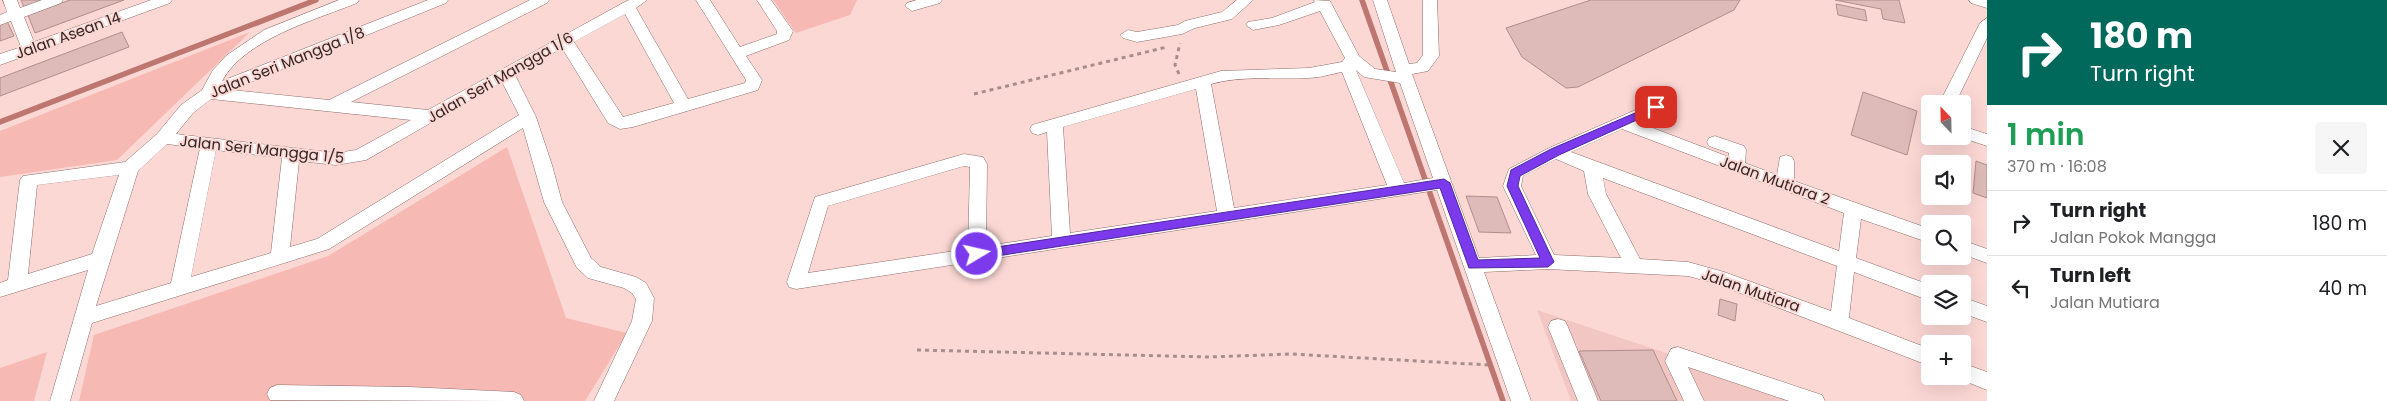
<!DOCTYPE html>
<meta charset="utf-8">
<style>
body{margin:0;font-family:Poppins,sans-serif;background:#f6f6f6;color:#202124;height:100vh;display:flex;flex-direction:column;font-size:19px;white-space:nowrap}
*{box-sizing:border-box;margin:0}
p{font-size:16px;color:#757577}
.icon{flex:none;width:28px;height:28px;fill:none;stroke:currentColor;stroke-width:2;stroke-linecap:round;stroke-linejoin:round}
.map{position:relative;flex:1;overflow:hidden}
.panel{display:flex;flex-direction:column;background:#fff;width:400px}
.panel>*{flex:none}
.banner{background:#00695c;color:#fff;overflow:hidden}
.needle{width:32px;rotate:338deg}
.fabs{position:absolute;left:1921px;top:95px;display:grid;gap:10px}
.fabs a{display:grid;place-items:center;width:50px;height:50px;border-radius:5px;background:#fff;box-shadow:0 5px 20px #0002;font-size:25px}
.pin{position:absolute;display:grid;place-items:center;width:42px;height:42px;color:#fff;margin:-21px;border-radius:10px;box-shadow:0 2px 8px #0006}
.me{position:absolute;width:55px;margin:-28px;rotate:81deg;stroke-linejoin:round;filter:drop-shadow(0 0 4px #0008)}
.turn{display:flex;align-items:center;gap:18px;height:105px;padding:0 20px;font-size:22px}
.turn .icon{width:65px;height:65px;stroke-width:2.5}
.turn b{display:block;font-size:35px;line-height:42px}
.round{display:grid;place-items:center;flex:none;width:52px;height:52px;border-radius:5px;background:#f6f6f6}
.summary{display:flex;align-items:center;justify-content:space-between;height:85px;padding:0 20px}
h1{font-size:30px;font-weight:600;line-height:38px;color:#1e9e55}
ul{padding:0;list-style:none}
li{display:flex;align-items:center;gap:15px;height:65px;padding:0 20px;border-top:1px solid #e0e0e0}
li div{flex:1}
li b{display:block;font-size:19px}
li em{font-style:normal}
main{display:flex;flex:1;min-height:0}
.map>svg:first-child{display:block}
</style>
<main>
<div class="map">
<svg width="1987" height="401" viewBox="0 0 1987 401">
<rect width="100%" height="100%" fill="#fcd8d5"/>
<path fill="#f2c7c3" d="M1537,310L1811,401H1571Z"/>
<g fill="#f6b9b4">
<path d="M773,0H857L850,15L796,33Z"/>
<path d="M250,32L117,160L0,177V131Z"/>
<path d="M507,147L566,318L627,333L585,401H79L94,335L328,256Z"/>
<path d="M47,352L34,401H0V368Z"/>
</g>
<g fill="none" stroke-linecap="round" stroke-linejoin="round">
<g stroke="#be7671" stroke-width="5.5">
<path d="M1362,0L1503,401"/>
<path d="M0,122L316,0"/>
</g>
</g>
<g fill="#debbb8" stroke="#af8e8b">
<path d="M21,0H45L24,7Z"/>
<path d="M70,0H124L35,33L28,15Z"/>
<path d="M1591,0H1740L1734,10L1578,87L1566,88L1522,57L1506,28Z"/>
<path d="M1835,0H1899L1905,23L1883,19L1881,9Z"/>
<path d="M1836,4L1865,10L1867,21L1838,15Z"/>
<path d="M7,21L14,36L0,41V23Z"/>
<path d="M122,32L129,47L0,96V78Z"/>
<path d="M1863,92L1917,111L1907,155L1851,135Z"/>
<path d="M1976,161L1987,165V198L1973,193Z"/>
<path d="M1466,196L1497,197L1511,233L1479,232Z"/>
<path d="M1720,299L1737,304L1735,321L1718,315Z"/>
<path d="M1653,350L1677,401H1601L1579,351Z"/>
</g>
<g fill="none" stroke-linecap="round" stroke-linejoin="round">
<defs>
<g id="minor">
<path d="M3,0H17L20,8L42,0H63L61,3L24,17L34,42L151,0H172L170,3L0,65V54L21,47L11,21L0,25V15L7,12Z"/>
<path d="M339,0H359L357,3C315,20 245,39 222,81L428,0H448L446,3L231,90L329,100L530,0H549L547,3L351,102L428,110L623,3L629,0H647L636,8L688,99L745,83L746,80L696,0H710L740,47L777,34V31L757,0H771L793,31L789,40L746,56L762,80L758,90L633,127L620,129L608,123L562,48L515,75L536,117L552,165L562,202L591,258L601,267L636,277L646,283L654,298L652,321L614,401H594L632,321L636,299L632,293L624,288L588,278L577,268L544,202L523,128L329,249L92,323L70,401H50L88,270L0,297V283L8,280L20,180L23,176L125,162L157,134L181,105L202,90L213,70L227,55L264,30ZM625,14L674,103L623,117L574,42ZM502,82L519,115L317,239L290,247L299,161L336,165L366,160ZM211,99L411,120L356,150L336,153L176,134L193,113ZM167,144L200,148L171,283L96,306L138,171ZM216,150L282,158L271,253L191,277ZM119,175L92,254L28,274L37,185Z"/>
<path d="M917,0H942L940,3L912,11L905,6L907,3Z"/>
<path d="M1237,0H1253L1232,19L1195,28L1182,34L1137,42L1123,38L1120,35L1128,30L1137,32L1178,25L1185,21L1222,12Z"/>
<path d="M1314,0L1330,1L1359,56L1375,69L1396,72L1373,0H1387L1409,64L1417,63L1423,55V0H1437L1439,56L1428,71L1412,74L1479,258L1536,255L1503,186L1509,169L1549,148L1656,101L1662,103L1664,107L1662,111L1637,122L1729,157V153L1709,146L1707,142L1709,138L1715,136L1744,146L1746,150L1745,163L1777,175L1780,157L1786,155L1792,157L1794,161V181L1930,229V243L1861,219L1856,258L1930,285V301L1854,272L1849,318L1930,349V366L1714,283L1688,276L1548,269L1484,272L1531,401H1511L1437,190L796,289L789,287L787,282L815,197L964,154L983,157L987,164L986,246L1052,236L1047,132L1038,135L1032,133L1030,129L1032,125L1221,71L1309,68L1342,62L1345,58L1320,11L1279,25L1253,30L1246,25L1248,22L1272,18L1315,2ZM1356,70L1364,77L1400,83L1433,178L1404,183ZM1342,72L1387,185L1234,208L1211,84C1242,75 1276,80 1307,78C1319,78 1331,74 1342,72ZM1196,89L1217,211L1070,233L1063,127ZM1622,129L1844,213L1839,251L1571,152ZM1556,159L1584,171L1588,194L1621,258L1554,255L1521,186L1523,176ZM964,166L970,167L968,249L808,273L828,206ZM1603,178L1837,266L1831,311L1724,272L1688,262L1640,259L1606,194Z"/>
<path d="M1969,0H1987V8L1971,3Z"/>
<path d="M1987,18V38L1955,104H1939L1980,23Z"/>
<path d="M1962,126L1987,134V146L1957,136H1962Z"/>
<path d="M1962,240L1987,249V263L1962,254Z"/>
<path d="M1962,297L1987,306V322L1962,313Z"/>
<path d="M1558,319L1565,321L1568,327L1598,401H1578L1548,327L1551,321Z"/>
<path d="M1678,347L1822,395L1825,401H1789L1688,367L1704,401H1684L1665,361L1671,349Z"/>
<path d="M1962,363L1987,372V390L1955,377L1962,376Z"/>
<path d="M277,385L409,387L514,392L521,395L524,401L270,400L267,394L270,388Z"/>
</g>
</defs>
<use href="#minor" stroke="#8c6d6a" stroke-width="1"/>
<g stroke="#a88d8b" stroke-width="3" stroke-dasharray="4 4" stroke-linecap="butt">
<path d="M1179,74L1175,65L1180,43"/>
<path d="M974,94L1167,47"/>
<path d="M917,350L1209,357L1291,354L1489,365"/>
</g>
<use href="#minor" fill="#fff" fill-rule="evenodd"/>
</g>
<path fill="#7c3aed" stroke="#51269a" d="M1656,104L1659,105V110L1559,155L1520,176L1518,186L1554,262L1548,267L1469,268L1440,188L977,259L971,254L977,250L1444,179L1450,183L1478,260L1540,258L1507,186L1511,170L1551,149Z"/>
<g text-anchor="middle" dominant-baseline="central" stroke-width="4" stroke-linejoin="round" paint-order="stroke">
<g font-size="15" fill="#332524" stroke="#fcd8d5">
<text transform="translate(68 35) rotate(-20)">Jalan Asean 14</text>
<text transform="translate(287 62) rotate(-22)">Jalan Seri Mangga 1/8</text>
<text transform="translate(500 77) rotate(-30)">Jalan Seri Mangga 1/6</text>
<text transform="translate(262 149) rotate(6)">Jalan Seri Mangga 1/5</text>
<text transform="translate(1775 180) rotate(20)">Jalan Mutiara 2</text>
<text transform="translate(1751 290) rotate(19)">Jalan Mutiara</text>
</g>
</g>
</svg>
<div class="fabs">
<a><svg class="needle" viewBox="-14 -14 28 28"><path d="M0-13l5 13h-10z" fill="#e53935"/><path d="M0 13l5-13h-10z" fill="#757577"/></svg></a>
<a><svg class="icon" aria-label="sound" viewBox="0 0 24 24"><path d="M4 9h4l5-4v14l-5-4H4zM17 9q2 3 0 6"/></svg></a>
<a><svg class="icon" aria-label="search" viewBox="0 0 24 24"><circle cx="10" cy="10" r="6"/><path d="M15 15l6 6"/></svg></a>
<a><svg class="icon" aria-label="layers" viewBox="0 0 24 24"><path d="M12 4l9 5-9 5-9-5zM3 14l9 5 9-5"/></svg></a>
<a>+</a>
</div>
<div class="pin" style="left:1656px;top:107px;background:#d93025"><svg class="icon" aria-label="arrive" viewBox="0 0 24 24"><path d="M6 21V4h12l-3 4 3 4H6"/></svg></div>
<svg class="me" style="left:977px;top:254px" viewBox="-20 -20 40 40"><circle r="17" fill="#7c3aed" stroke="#fff" stroke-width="3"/><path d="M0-11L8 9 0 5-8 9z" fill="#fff"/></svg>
</div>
<section class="panel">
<div class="banner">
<div class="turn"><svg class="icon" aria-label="right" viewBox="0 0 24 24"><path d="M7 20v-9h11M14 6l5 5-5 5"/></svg><div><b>180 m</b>Turn right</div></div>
</div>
<div class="summary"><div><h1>1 min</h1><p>370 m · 16:08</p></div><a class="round"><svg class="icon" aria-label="close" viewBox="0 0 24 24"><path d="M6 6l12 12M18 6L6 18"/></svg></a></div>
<ul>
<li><svg class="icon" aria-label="right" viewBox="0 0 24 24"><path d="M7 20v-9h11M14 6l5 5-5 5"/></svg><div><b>Turn right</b><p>Jalan Pokok Mangga</p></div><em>180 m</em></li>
<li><svg class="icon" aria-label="left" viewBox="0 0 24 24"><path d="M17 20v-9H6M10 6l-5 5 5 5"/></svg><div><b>Turn left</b><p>Jalan Mutiara</p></div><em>40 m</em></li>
</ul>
</section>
</main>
